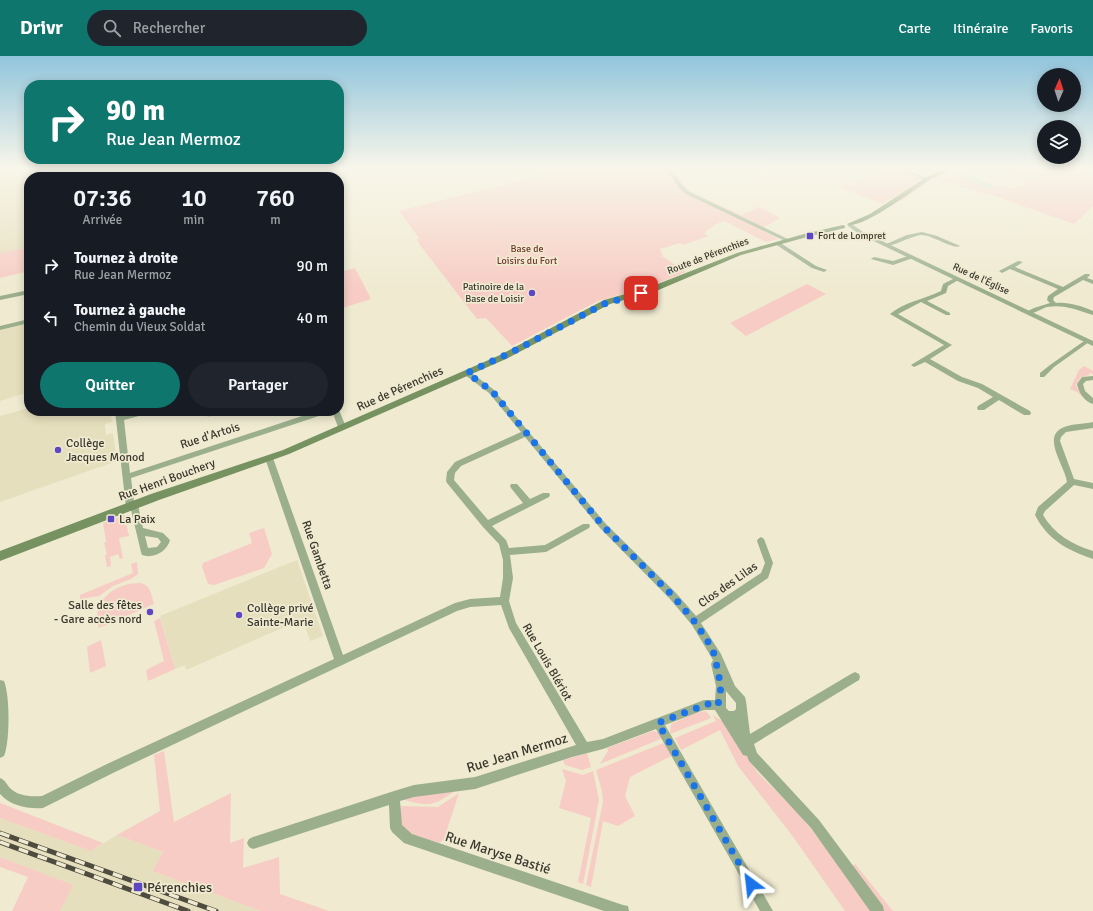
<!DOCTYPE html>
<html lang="fr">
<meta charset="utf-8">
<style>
body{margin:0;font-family:Signika,sans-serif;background:#20242c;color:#f1f3f6;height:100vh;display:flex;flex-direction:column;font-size:15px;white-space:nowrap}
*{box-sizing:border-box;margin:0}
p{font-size:13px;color:#9ea1a6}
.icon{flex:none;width:22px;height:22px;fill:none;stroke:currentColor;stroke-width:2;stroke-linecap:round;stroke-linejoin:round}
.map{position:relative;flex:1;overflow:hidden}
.sheet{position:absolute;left:24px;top:116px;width:320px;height:244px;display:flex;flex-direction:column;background:#171b24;border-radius:16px;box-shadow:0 2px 10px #0003}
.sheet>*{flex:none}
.top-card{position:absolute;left:24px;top:24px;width:320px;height:84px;border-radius:16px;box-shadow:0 2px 10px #0003;background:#0f766e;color:#fff;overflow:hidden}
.needle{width:26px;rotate:3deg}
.tools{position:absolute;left:1037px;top:12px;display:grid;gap:8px}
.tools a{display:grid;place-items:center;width:44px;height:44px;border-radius:50%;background:#171b24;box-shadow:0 2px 10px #0003;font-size:20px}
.pin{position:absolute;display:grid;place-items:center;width:34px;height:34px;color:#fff;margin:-17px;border-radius:8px;box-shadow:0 2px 6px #0006}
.me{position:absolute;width:44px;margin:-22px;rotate:330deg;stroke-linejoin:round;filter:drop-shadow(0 0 3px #0008)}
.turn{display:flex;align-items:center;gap:14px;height:84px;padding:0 16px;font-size:18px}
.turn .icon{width:52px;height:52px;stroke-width:2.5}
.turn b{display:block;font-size:28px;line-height:34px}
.eta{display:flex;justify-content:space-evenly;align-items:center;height:68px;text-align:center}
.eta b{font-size:24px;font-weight:600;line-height:28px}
.cta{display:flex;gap:8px;margin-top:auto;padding:8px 16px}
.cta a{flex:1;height:46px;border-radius:24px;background:#0f766e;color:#fff;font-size:16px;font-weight:600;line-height:46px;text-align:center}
.cta a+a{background:#20242c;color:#f1f3f6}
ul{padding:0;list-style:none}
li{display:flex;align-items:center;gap:12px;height:52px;padding:0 16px}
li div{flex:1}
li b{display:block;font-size:15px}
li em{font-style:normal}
header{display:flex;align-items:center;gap:24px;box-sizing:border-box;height:56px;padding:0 20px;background:#0f766e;color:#fff}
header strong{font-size:19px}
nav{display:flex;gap:22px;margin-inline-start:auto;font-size:14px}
.search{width:280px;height:36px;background:#20242c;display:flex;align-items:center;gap:10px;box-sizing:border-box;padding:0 14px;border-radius:22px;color:#9ea1a6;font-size:15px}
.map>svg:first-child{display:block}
</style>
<header>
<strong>Drivr</strong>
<div class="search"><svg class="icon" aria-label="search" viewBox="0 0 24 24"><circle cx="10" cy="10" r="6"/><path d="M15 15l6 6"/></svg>Rechercher</div>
<nav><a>Carte</a><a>Itinéraire</a><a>Favoris</a></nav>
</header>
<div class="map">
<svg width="1093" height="855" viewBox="0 0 1093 855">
<rect width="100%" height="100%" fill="#efead0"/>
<g fill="#e6dfbd">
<path d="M0,113H122L124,121H29V191L0,197Z"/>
<path d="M29,267V336L0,345V274Z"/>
<path d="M29,352V355H110L112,366L105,368L106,379L113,377L117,405L0,446V360Z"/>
<path d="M297,504L323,580L310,585L303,563L186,614L185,609L175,613L160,560Z"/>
<path d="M0,762L91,795L117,779L163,796L152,815L261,855H60L72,829L0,801Z"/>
</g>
<g fill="#f7ccc4">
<path d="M180,113H239L238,121H139Z"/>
<path d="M537,113H571L574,115L586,113H670C680,118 677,124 683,129C694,140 727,152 742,159L759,151L780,162L760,173L779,183L766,186L724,165L716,168L704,177L708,180L683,189L680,187L660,193L663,201L686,216L648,231L598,245L512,290L486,262L477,263L420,189L417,183L419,182L399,155L521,124L543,120Z"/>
<path d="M885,113H900L930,126L901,145L892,142L883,148L836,130L876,120V116Z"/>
<path d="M1001,113H1071L1093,119V150L1074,168L998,141L940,125L955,117L989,132L994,130L1014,132L1026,127L1013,121L1017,118Z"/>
<path d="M29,191V215L0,222V197Z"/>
<path d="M355,212L371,243L339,253V216Z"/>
<path d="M807,228L826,238L746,280L730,267Z"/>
<path d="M1084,310L1093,315V318L1089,317V319L1081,321L1076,329L1079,335L1089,346L1077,336L1070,333L1079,314Z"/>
<path d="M124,459L129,480L119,482L123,502L120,503L118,498L110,501L111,510L107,511L105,499L107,498L104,487L106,486L103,467Z"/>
<path d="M264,472L272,498L264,512L214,529L208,528L202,511L203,507L252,487L249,477Z"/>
<path d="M137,506L138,518L131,523L113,530L99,540L80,543V539L133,517L131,508Z"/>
<path d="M140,527C151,529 151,538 154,548L99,572C90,545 115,527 140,527Z"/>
<path d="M160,562L175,613L148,625L146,614L164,605L154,565Z"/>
<path d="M101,584L106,610L90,617L87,591Z"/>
<path d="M706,655L711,662L670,678L671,668L696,657Z"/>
<path d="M713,659L724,666L758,717L799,758L845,816L855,808L893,855H845L794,782L738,710L720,674L681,694L675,682L716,665Z"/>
<path d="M653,675L660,677L663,682L600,708L608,695L607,692Z"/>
<path d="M666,686L673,699L630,721L625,740L635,760L618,770L603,765L591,831L586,829L603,746L602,735L596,714Z"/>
<path d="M164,695L174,766L231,737L230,787L244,782L243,812L279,801L280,838L329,855H261L152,815L163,796L117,779L160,755L154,699Z"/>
<path d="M587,697L591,711L582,714L565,709L563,704Z"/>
<path d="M562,713L583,719L593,715L599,744L583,828L578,826L591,762L559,752L566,725Z"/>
<path d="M455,735C436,748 430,752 405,744L410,740Z"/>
<path d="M459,737L444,783L439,787C419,780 393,778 401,750L438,751Z"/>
<path d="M0,747L103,787L91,795L0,762Z"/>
<path d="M0,801L73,829L60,855H12L28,821L0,811Z"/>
</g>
<path fill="#b0deca" d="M956,113H968L961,116L994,130L989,132L950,115Z"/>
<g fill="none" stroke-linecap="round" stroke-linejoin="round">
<g fill="#9baf8d" fill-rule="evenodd">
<path d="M245,113H249L248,121H244Z"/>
<path d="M663,113C675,113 680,129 690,136L790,184L785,185L686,138L679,132L671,120Z"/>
<path d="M901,113H906L929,123L925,124Z"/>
<path d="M922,176L937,180L960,190C954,194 932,179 922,179C912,179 890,193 884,189L907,179Z"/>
<path d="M775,186H779L816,210L827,214L824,216L812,212L775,188Z"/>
<path d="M911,199L914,201L913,202L893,209L871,203L874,201L893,205Z"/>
<path d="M1018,205L1023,206L1015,211L1063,231L1085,218H1089L1090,219L1087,222L1093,224V228L1083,224L1054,241L1053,244L1056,247C1069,246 1081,250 1093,255V259C1077,254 1064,248 1047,251C1040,253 1033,259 1026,258V256L1034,252L1050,247L1047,244L1048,240L1058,233L1010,213L1002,217L999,215Z"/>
<path d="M955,222L960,223L948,230L946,237L927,245L950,257V259H946L921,246L898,258L952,289L930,303L962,321L982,328L1030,355L1031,357L1030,359H1024L999,344L984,354H978L977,352L978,350L993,341L978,332L958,325L925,306L914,311L911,309L944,289L890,258C904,246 925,243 941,235L943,228Z"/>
<path d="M29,234V238L0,244V240Z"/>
<path d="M29,263V267L0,274V270Z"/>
<path d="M1087,283L1090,285L1089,286L1054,311L1044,321H1040V317L1050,309Z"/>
<path d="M465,315H469L493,333L606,468L676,537L696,560L761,517L765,507L757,485L758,483L761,481L764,483L773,507L768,522L701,567L721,598L735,630L745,641L746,645L750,678L851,618L855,616L859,618L860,621L859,624L754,688L757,697L819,764L883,850L884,855H870L811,772L749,705L747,700L743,699L715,654H704L665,669L773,855H760L656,673L603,693L572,701L475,733L414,741L400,745L402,769L412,778L623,849L628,850L629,855H604L404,787L392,776L390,772L389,749L253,793L249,791L247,787L249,783L253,781L394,735L414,729L475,721L576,689L509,572L501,549L470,551L457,555L115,716L43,752C27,753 11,750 0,738V722C5,724 6,727 9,731C17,740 30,741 42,740L107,708L334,603L265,402L266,400H272L273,402L343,599L455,547L470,543L500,541L503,522V504L499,488L483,471L447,427L446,425L447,416L455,406L521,376L489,337L465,319ZM525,381L600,472L670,543L692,569L713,604L711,608L716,630L715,644H704L603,683L587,686L516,567L509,545L513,522L510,499L546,496L589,472L590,470L589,468H583L545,489L509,492L506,484L492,470L549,441L550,439L549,437H543L530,443L517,428H511L510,430L511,432L523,447L488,464L454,424L455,417L461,410ZM726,635L736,647V653L734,655H729L726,652Z"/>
<path d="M1093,320V324L1086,325L1083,328L1085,335L1093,342V348C1084,345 1079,337 1077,328L1082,321Z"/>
<path d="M339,354L346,371L342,374L338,371L332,355Z"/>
<path d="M115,355H123V360L139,355H151L150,357L124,364L130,417L317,355H329L328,357L131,422L134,446L137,447L138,449L143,472L163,477L170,484C167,496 153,503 142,499L141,496L131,454L127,453L126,451ZM145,480L158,482L161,486L157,491L148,492Z"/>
<path d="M190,355H232L231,357C220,360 199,363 190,355Z"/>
<path d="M268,355H276L277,357L273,359H270Z"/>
<path d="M1093,366V372L1066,376L1061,381L1060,385L1074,423L1093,427V433L1074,429L1045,455L1043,459C1054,478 1073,489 1093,495V503C1067,494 1048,484 1035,459L1038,451L1067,426C1065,410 1042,382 1062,372C1069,368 1084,368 1093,366Z"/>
<path d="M0,624L4,625C10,639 10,686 4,700L0,702Z"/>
</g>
<path fill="#9baf8d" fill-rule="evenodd" d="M850,167L863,176L1093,285V290L859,178L848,170L847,169Z"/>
<g fill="#769260" fill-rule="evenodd">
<path d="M944,113H951C945,118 936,120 929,124C917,132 858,176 847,168L870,158L927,121Z"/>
<path d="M843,169L845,170V172L807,181L741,199L656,235L610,248L506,303L289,398L159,444L0,505V495L151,438L283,394L500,299L604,244L650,231L737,197L804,178Z"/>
</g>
<defs>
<g id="rail">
<path d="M0,777L216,855"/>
<path d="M0,786L188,855"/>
</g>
</defs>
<use href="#rail" stroke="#4e4b3f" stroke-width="5"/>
<use href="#rail" stroke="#efead0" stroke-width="3.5" stroke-dasharray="10" stroke-linecap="butt"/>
</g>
<linearGradient id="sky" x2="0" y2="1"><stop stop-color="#91c5dc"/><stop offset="0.48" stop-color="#f8f6ea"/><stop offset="1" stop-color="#f8f6ea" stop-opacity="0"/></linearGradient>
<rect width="1093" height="233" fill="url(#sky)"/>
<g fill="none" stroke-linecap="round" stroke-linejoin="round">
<path stroke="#1a73e8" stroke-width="7" stroke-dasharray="0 12.6" d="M641,237L604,248L514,295L467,317L492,335L603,470L673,540L695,566L712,592L715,601L721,631L718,649L707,648L658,667L751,828"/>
</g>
<g fill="#5e48c1" stroke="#efead0" stroke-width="1.5">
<rect x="806" y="176" width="8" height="8" rx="2"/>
<circle cx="532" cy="237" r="4"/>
<circle cx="58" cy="394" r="4"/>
<rect x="107" y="459" width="8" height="8" rx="2"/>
<circle cx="150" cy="556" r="4"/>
<circle cx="239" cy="559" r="4"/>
<rect x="133" y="826" width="10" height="10" rx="2"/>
</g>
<g text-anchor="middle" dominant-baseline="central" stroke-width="3.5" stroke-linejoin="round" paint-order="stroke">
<g font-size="10" fill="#3a382e" stroke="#efead0" text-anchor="start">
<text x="818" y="180">Fort de Lompret</text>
<text x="524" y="231" text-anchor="end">Patinoire de la<tspan x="524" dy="12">Base de Loisir</tspan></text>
</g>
<g font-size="10" fill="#72372f" stroke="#efead0">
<text x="527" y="193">Base de<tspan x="527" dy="12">Loisirs du Fort</tspan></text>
</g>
<g font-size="10" fill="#3a382e" stroke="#efead0">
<text transform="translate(708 200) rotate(-21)">Route de Pérenchies</text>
<text transform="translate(981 223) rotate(25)">Rue de l'Église</text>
</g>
<g font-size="12" fill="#3a382e" stroke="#efead0">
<text transform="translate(400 333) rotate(-24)">Rue de Pérenchies</text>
<text transform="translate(210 380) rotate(-18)">Rue d'Artois</text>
<text transform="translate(167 424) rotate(-20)">Rue Henri Bouchery</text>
<text transform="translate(317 499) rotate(71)">Rue Gambetta</text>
<text transform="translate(728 529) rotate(-35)">Clos des Lilas</text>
<text transform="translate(547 606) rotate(60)">Rue Louis Blériot</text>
</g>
<g font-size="12" fill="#3a382e" stroke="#efead0" text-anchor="start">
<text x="66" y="387">Collège<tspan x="66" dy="14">Jacques Monod</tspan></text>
<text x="119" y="463">La Paix</text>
<text x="142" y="549" text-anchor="end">Salle des fêtes<tspan x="142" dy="14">- Gare accès nord</tspan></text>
<text x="247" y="552">Collège privé<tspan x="247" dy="14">Sainte-Marie</tspan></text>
</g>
<g font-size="14" fill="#3a382e" stroke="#efead0">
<text transform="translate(517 697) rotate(-17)">Rue Jean Mermoz</text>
<text transform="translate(498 797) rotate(18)">Rue Maryse Bastié</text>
</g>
<g font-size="14" fill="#3a382e" stroke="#efead0" text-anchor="start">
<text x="147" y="831">Pérenchies</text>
</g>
</g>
</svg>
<div class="tools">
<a><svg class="needle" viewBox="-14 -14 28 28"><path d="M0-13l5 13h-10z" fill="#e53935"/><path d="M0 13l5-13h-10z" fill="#9ea1a6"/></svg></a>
<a><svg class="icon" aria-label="layers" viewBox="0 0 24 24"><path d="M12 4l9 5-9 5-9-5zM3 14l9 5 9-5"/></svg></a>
</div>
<div class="pin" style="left:641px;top:237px;background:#d93025"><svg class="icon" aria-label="arrive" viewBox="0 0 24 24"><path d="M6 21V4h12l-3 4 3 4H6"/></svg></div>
<svg class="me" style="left:751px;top:828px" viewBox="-20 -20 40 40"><path d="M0-17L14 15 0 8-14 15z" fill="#1a73e8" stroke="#fff" stroke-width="4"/></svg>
<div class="top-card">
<div class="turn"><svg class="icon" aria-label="right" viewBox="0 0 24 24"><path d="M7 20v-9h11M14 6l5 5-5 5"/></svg><div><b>90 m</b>Rue Jean Mermoz</div></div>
</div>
<section class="sheet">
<div class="eta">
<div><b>07:36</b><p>Arrivée</p></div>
<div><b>10</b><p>min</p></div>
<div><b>760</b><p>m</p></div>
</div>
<ul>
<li><svg class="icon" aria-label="right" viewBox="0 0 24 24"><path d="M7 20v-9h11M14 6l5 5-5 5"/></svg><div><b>Tournez à droite</b><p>Rue Jean Mermoz</p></div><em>90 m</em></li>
<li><svg class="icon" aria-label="left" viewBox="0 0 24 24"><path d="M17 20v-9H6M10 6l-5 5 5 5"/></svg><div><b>Tournez à gauche</b><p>Chemin du Vieux Soldat</p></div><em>40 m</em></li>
</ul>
<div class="cta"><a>Quitter</a><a>Partager</a></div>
</section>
</div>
